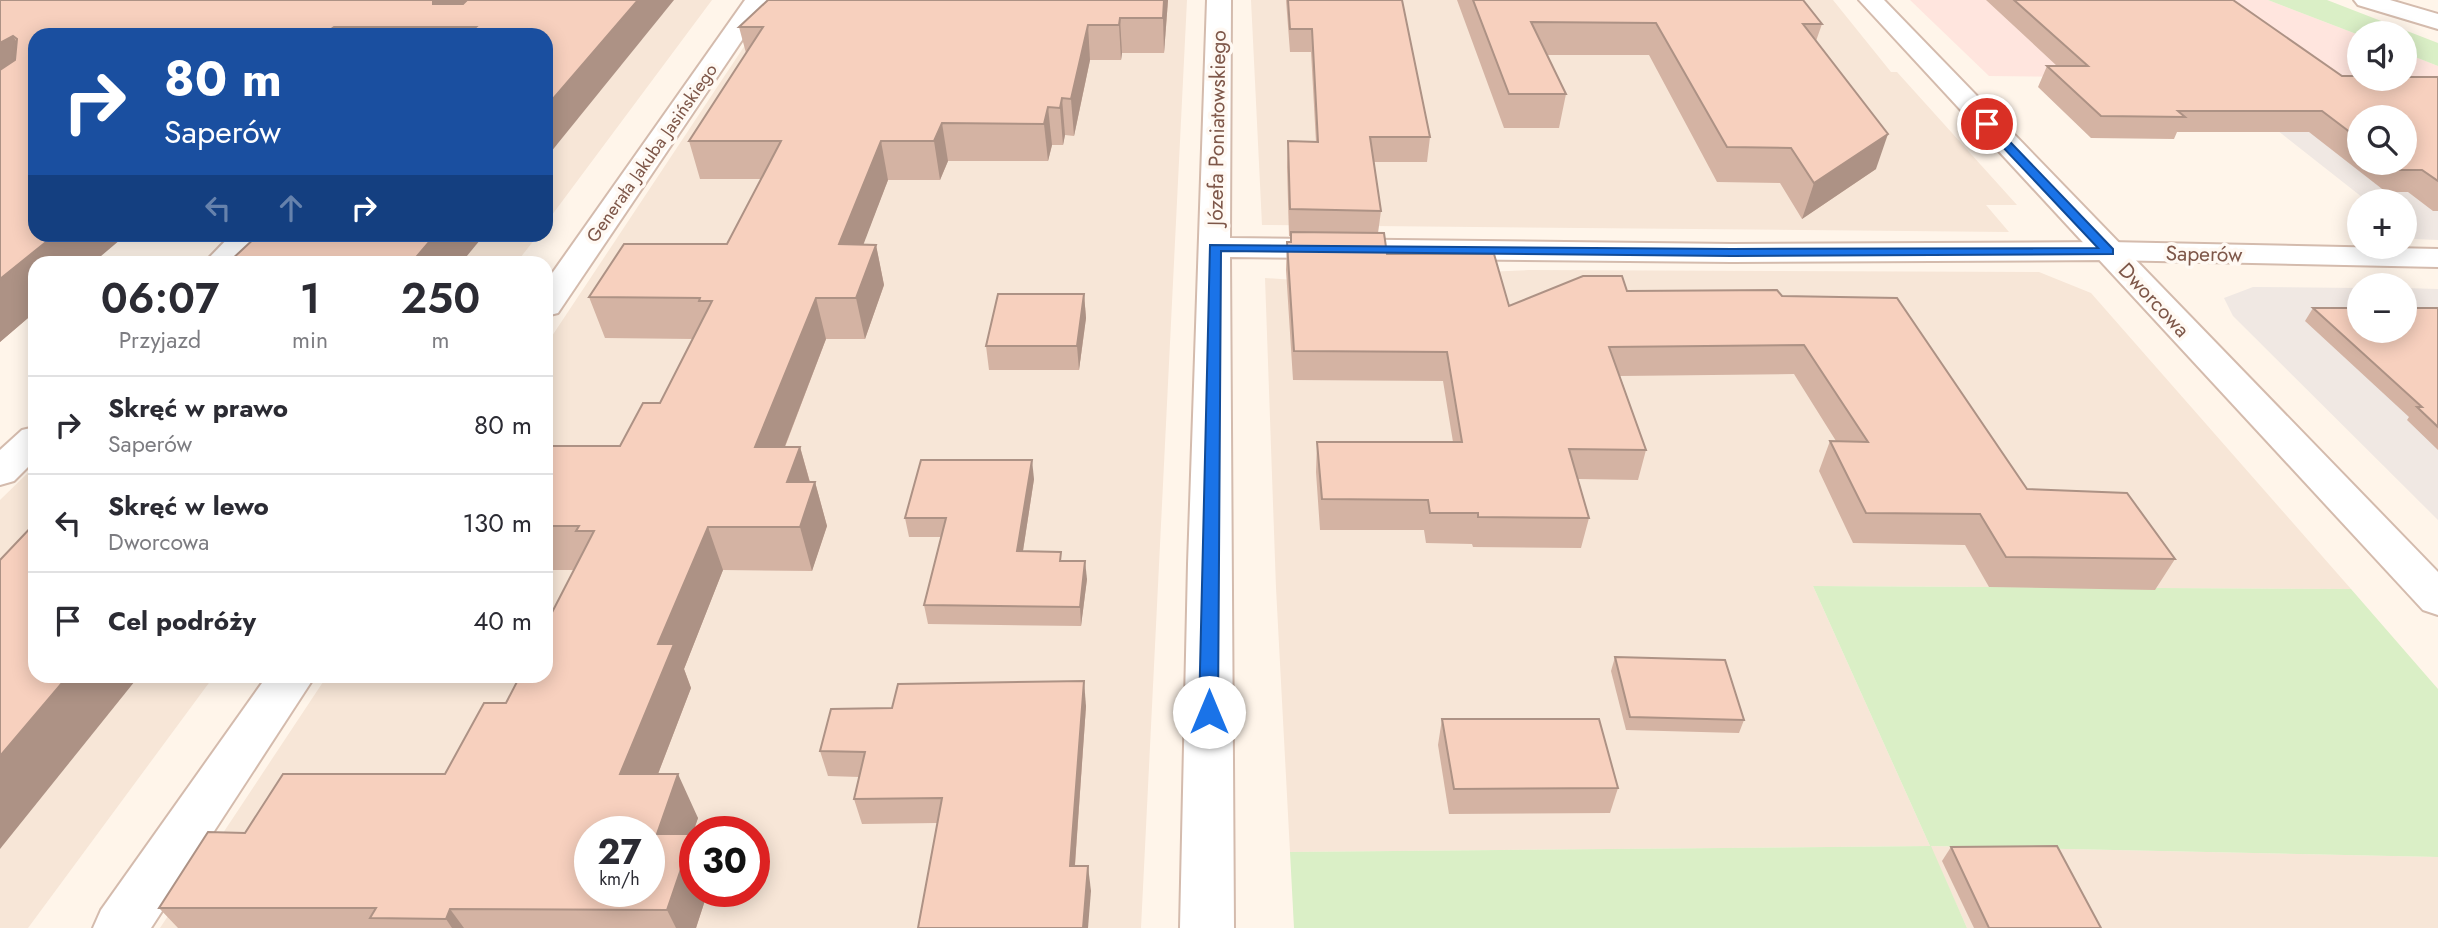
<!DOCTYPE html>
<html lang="pl">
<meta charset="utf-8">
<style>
body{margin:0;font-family:Jost,sans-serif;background:#f2f2f3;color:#2b2b33;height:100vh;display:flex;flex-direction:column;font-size:26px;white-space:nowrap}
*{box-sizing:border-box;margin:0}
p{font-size:23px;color:#7c7c81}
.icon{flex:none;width:38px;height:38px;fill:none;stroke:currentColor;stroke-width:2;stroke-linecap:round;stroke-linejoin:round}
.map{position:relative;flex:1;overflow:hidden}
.side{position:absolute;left:28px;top:256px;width:525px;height:427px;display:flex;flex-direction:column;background:#fff;border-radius:21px;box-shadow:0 4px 18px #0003}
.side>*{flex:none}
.top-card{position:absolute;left:28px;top:28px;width:525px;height:214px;border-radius:21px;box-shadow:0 4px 18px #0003;background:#1a4fa0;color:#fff;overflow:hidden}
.fabs{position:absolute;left:2347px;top:21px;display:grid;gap:14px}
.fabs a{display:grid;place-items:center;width:70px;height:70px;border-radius:50%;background:#fff;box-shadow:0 4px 18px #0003;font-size:35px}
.speed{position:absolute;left:574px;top:816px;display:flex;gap:14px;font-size:35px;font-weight:700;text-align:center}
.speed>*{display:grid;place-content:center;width:91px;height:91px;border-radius:50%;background:#fff;box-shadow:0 4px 18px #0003;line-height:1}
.speed small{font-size:18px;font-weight:400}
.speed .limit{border:10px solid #d22;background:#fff;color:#111}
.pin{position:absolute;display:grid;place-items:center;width:60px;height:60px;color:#fff;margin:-30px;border:4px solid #fff;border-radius:50%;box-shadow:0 2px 7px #0007}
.me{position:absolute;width:77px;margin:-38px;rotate:0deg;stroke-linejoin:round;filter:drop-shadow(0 0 5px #0008)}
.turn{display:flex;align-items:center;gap:24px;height:147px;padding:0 21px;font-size:32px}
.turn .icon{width:91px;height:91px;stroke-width:2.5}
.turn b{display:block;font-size:49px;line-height:60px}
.lanes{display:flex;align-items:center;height:66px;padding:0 21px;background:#0003;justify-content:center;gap:35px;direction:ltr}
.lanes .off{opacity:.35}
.eta{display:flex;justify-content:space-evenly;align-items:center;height:119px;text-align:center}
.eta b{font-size:42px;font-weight:600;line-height:49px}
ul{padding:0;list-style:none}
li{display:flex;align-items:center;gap:21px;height:98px;padding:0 21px;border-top:2px solid #e1e1e2}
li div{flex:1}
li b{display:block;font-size:26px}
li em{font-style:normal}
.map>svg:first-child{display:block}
</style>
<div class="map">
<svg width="2438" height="928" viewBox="0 0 2438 928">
<rect width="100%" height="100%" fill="#fff5ea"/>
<g fill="#f7e6d7" fill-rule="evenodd">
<path d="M512,0H712L546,223V35H477Z"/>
<path d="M775,0H1187L1141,928H160L327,676H546V345ZM590,831H649V891H590ZM695,831H754V891H695Z"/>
<path d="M1251,0H1833L1891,72H1897L2017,205H1986L2009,232L1262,225Z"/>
<path d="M272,235H538L517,262H243Z"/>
<path d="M1529,270L2039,272L2091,293L2351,589L1813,586L1930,846L2438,857V928H1967L1930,846L1290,852L1276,588L1265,278L1295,280Z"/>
<path d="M35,466V676H214L28,928H0V500Z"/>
</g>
<path fill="#ffe5de" d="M1910,0H2268L2359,35V79H2404L2405,53L2438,66V80L1989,76Z"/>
<g fill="#f0e8e3" fill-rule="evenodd">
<path d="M2211,78L2438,80V240L2415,239L2405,231L2404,201H2367ZM2359,117H2404V163H2359Z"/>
<path d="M2253,287L2359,288V331H2404L2405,288L2438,289V520L2233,316L2224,298Z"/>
</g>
<g fill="#daefc6">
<path d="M2268,0H2327L2438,43V66L2405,53L2404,33H2359V35Z"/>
<path d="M1813,586L2351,589L2438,689V857L1931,846L1967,928H1294L1290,852L1930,846Z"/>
</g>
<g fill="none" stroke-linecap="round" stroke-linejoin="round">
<defs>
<g id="minor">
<path d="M745,0H769L558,313L546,316V282Z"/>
<path d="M1207,0H1231L1230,238L1732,244L2109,242L2438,249V267L2109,260L1732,262L1230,257L1234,928H1180L1188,564Z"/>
<path d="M2354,0H2390L2438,14V29L2358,5Z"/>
<path d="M232,234H265L239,262H205Z"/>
<path d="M35,427V460L14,481L0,485V450L22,430Z"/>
<path d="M267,676H315L151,928H93L101,910Z"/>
</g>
<path id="tertiary" d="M1859,0H1884L2438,572V615L2423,610Z"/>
</defs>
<use href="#minor" stroke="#d4bbad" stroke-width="4"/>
<use href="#tertiary" stroke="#d4bbad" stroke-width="4"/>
<use href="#minor" fill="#fff" fill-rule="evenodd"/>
<use href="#tertiary" fill="#fff" fill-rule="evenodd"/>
</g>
<g fill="#d4b3a3" fill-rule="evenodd">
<path d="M0,0H674L546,35H35V312L0,342Z"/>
<path d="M768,0H1168L1164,53H1122L1121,60H1090L1074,136L1065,135L1063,145H1052L1048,161H948L940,180H888L863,244L876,245L884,285L865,339H826L785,447H800L810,482H815L827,526L812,571L723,570L684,669L691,688L658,774L698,818L692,834L695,837V891H708L696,928H178L159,908L245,833L445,774L506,703L574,570H546V446H620L660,403L693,339L605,338L589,297L727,244L761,179H700L689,141L746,53L739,27Z"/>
<path d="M1286,0H1402L1430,137L1427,162H1374L1381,211L1378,233L1387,254L1509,306L1627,291L1782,296L2027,489L2175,559L2155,590L1989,587L1965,545L1853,543L1819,471L1830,441H1836L1794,374L1620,376L1646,450L1638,480L1578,479L1589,518L1581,548L1473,547L1472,544L1426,543L1424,530H1320L1316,472L1317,442H1453L1443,381L1293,380L1286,270L1287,242H1290L1291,236H1289L1287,167L1288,141L1316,142L1311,52H1290Z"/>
<path d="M1457,0H1803L1822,24L1816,41L1876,169L1802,219L1780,183L1717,182L1649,55H1547L1566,94L1559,128H1504Z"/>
<path d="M1986,0H2233L2342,76L2438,77V211H2433L2408,192H2386L2309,132H2177L2174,139L2091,138L2038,87L2047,66H2057ZM2359,117L2404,163H2359Z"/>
<path d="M1084,294L1086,318L1079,370H989L986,346Z"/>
<path d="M2313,308H2438V450L2407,420L2409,417L2305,321Z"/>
<path d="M1034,479L1023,551L1062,561L1087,579L1081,626L928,624L924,605L942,537H909L905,518Z"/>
<path d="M1615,657L1744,720L1739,733L1626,730L1611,671Z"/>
<path d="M1086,706L1075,866L1091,891L937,823L862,824L854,799L859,777L828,776L820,751Z"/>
<path d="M1442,719L1618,788L1610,813L1449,814L1438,745Z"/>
<path d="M1951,847L2101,928H1974L1942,861Z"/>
</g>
<g fill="#ad9285">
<path d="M433,0H480L442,27L433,4Z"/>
<path d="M638,0H674L546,158V107Z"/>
<path d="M1164,0H1168L1164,53L1163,18Z"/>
<path d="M1120,18L1122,53L1121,60L1119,25Z"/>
<path d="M1088,25L1090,60L1074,136L1071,99Z"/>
<path d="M334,27L338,35H323Z"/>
<path d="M13,36L34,71L0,89V43Z"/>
<path d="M1062,98L1065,135L1063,145L1060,108Z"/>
<path d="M1048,107L1052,145L1048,161L1044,124Z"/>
<path d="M942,123L948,161L940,180L934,141Z"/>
<path d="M1888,134L1876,169L1802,219L1814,183Z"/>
<path d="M881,141L888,180L848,285L839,244Z"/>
<path d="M56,234H127L94,262H35V312L0,342V279Z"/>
<path d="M436,234H485L462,262H412Z"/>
<path d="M876,245L884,285L865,339L856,298Z"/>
<path d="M1084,294L1086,318L1079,370L1077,346Z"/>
<path d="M816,298L826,339L768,490L755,447Z"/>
<path d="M800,447L812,490L787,482Z"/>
<path d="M1032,460L1034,479L1020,570L1017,551Z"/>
<path d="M815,482L827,526L812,571L800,527Z"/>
<path d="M708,527L723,570L684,669L691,688L641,818L620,774L658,644Z"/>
<path d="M1085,561L1087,579L1081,626L1080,607Z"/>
<path d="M68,676H139L0,849V756Z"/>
<path d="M1084,681L1086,706L1073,891L1070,866Z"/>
<path d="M678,774L698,818L678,877L657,834Z"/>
<path d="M693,834L695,837V891H708L696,928H676L667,910Z"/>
<path d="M1088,866L1091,891L1088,928H1083Z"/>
<path d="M450,909L464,928H452L446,919Z"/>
</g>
<g fill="#f7d0be" stroke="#ad9285" stroke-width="2" fill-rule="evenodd">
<path d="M0,0H433V4H463L467,0H638L546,107V35H467L476,27H334L323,35H35V234H56L0,279V70L15,60L17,39L13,36L0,43Z"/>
<path d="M768,0H1164L1163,18H1120L1119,25H1088L1071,99L1062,98L1060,108L1048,107L1044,124L942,123L934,141H881L839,244L876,245L856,298H816L755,447H800L787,482H815L800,527H708L658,644H674L620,774H678L657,834H693L667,910L450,909L446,919L370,918L376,908H159L208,832L245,833L283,774H445L484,703H506L520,676H546V624L594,531H576L579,526H546V446H620L643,403H660L712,301H699L700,298L589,297L624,244H727L781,141H689L763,27H739ZM590,831H649V891H590Z"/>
<path d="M1288,0H1402L1430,137H1370L1381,211L1290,209L1288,141L1318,142L1312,29H1290Z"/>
<path d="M1473,0H1803L1822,24H1803L1888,134L1814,183L1791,148L1727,147L1656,23L1531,22L1566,94H1509Z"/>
<path d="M2014,0H2233L2342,76H2359V79H2404V77H2438V181L2422,170H2400L2391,163H2404V117H2359V139L2322,111H2178L2185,117L2101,116L2047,66H2088Z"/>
<path d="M1291,232L1384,233L1387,254H1494L1509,306L1583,276H1622L1627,291L1777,290L1782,296L1897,298L2027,489L2127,493L2175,559L2006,557L1980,514L1866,513L1830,441L1868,442L1804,345L1609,347L1646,450L1569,449L1589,518L1478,517V513H1430L1428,500L1322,499L1317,442H1462L1447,352L1294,351L1287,242H1291Z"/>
<path d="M259,234H436L412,262H229Z"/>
<path d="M998,294H1084L1077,346H986Z"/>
<path d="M2313,308H2359V331H2404V308H2438V427L2417,407H2422Z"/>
<path d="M921,460H1032L1017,551L1061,552L1060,561H1085L1080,607L924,605L946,518H905Z"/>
<path d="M35,523V676H68L0,756V560Z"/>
<path d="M1615,657L1725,660L1744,720L1630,717Z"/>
<path d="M1084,681L1070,866H1088L1083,928H918L942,798L854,799L865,752L820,751L831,709L892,708L898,684Z"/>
<path d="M1442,719H1599L1618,788L1454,789Z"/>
<path d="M2057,846L2101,928H1989L1951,847Z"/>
</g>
<path fill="#1a73e8" stroke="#114b97" stroke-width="2" d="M1983,122H1991L2113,249V254L1732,256L1221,251L1218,712L1215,718L1209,720L1202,718L1199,712L1210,245L1732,249L2098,248L1983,126Z"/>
<g text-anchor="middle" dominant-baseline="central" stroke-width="7" stroke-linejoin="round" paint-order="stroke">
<g font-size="18" fill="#7e5749" stroke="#fff9f3">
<text transform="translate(652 153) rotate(-55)">Generała Jakuba Jasińskiego</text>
</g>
<g font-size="21" fill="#7e5749" stroke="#fff9f3">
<text transform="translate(1217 128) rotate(-89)">Józefa Poniatowskiego</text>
<text transform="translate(2204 254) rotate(1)">Saperów</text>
<text transform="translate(2154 300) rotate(47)">Dworcowa</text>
</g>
</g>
</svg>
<div class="fabs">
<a><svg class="icon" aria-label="sound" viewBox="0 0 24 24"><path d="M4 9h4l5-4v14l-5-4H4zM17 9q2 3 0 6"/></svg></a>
<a><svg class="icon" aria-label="search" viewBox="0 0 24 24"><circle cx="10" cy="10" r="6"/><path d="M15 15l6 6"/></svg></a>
<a>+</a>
<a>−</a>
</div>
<div class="speed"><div>27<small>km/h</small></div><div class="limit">30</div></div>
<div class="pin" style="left:1987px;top:124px;background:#d93025"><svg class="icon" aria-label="arrive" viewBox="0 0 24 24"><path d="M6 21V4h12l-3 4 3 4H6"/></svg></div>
<svg class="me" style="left:1209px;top:712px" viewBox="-20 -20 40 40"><circle r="19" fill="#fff"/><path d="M0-13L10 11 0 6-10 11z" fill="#1a73e8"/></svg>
<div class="top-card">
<div class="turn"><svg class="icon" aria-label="right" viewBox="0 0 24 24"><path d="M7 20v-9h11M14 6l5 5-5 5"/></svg><div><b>80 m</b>Saperów</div></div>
<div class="lanes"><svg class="icon off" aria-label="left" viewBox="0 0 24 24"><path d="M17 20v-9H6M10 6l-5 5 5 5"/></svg><svg class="icon off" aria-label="ahead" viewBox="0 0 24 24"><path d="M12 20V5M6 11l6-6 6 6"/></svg><svg class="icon" aria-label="right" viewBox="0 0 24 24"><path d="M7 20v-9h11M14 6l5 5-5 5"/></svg></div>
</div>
<section class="side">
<div class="eta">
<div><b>06:07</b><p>Przyjazd</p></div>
<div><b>1</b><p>min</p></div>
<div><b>250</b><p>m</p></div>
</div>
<ul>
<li><svg class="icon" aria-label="right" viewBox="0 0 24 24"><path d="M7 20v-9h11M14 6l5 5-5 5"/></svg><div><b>Skręć w prawo</b><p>Saperów</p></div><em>80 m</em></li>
<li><svg class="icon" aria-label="left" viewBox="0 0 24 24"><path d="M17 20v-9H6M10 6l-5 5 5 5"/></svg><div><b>Skręć w lewo</b><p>Dworcowa</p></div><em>130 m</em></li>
<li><svg class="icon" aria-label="arrive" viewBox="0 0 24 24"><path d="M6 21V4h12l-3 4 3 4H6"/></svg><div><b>Cel podróży</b></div><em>40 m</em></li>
</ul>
</section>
</div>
